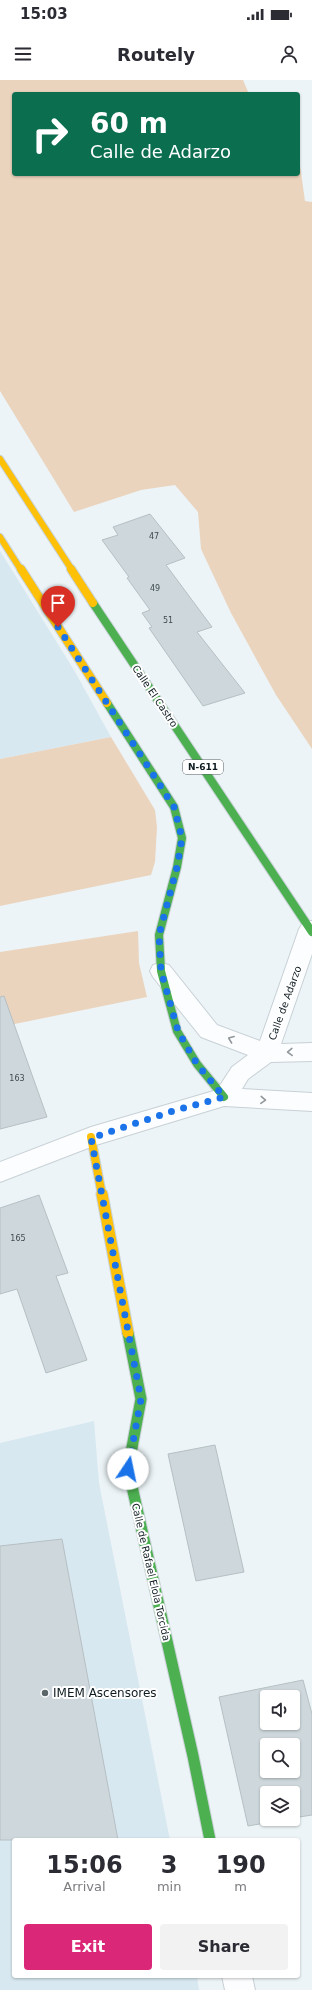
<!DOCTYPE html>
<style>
body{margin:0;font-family:"DejaVu Sans",sans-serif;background:#f2f2f3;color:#2b2b33;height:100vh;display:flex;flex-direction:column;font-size:15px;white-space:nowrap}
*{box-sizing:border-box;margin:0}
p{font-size:13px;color:#7c7c81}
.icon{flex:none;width:22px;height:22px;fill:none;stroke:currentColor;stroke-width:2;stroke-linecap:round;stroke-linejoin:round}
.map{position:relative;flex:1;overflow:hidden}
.sheet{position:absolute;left:12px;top:1758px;width:288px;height:140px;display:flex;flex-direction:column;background:#fff;border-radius:4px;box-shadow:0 1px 3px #0004}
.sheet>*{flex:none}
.banner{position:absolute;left:12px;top:12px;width:288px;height:84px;border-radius:4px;box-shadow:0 1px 3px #0004;background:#0b6e4f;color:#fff;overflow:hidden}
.controls{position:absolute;left:260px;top:1610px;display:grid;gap:8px}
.controls a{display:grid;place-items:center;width:40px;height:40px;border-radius:4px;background:#fff;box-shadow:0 1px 3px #0004;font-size:20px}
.pin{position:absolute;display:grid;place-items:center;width:34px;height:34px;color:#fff;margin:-41px -17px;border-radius:50% 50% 50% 0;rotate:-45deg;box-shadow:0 0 4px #0007}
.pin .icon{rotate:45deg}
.me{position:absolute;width:44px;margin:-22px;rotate:11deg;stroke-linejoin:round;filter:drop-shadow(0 0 3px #0008)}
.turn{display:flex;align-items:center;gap:14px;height:84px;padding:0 12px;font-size:18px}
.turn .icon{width:52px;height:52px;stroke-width:2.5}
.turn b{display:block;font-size:28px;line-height:34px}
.eta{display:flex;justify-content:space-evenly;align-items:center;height:68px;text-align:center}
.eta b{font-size:24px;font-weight:700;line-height:28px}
.primary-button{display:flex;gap:8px;margin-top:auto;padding:8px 12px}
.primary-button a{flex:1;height:46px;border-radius:4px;background:#db2777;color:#fff;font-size:16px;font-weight:700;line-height:46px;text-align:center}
.primary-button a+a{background:#f2f2f3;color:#2b2b33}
.status{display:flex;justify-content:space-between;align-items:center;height:28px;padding:0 20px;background:#fff;direction:ltr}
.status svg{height:11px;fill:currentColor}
header{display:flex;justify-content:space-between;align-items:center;height:52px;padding:0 12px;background:#fff;font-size:18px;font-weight:700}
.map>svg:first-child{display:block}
</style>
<div class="status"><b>15:03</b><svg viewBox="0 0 49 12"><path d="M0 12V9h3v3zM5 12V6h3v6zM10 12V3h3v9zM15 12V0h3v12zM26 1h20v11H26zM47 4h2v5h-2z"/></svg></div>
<header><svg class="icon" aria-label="menu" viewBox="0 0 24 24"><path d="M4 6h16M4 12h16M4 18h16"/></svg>Routely<svg class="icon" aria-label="person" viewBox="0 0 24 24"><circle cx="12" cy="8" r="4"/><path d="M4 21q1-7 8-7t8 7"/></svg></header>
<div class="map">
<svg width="312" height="1910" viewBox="0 0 312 1910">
<rect width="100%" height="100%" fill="#ecf4f7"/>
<g fill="#d8e8f0">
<path d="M0,471L74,590L111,657L0,679Z"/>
<path d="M94,1341L99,1403L170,1760H14V1896H197L199,1910H0V1363Z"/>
</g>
<g fill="#ebd4be">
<path d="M0,0H243L249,14H14V94H298V71L305,121L312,122V669L276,615L231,533L201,469L198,432L175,405L141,410L74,432L0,311Z"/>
<path d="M111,657L155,730L157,747L155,782L151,795L0,826V679Z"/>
<path d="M138,851L139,883L147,917L0,947V872Z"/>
</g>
<g fill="#ced8dc" stroke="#b6bfc3" fill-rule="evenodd">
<path d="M150,434L185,478L166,485L212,547L197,552L245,613L203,626L149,548L152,547L142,533L150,530L127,498L129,497L102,460L118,455L113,447Z"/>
<path d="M4,916L47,1037L0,1049V917Z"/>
<path d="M39,1115L68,1193L56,1196L87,1280L46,1293L17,1209L0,1214V1128Z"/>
<path d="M215,1365L244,1492L196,1501L168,1374Z"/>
<path d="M62,1459L118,1760H0V1466Z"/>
<path d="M303,1600L312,1634V1735L293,1738V1713H267V1739H288L248,1746L219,1617ZM267,1617H293V1643H267ZM267,1665H293V1691H267Z"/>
</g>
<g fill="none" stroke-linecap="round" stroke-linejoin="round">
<defs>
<g id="street">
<path d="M310,841H312V874L281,964L312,963V981L271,982L248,999L242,1009L312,1013V1031L224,1026L96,1065L0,1102V1082L91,1047L217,1010L232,987L248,975L201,957L153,897L150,891L153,885L161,883L169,885L217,945L260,961L299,849L303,843Z"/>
<path d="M222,1896H252L255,1910H225Z"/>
</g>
<g id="fast-far1">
<path d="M93,523L312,852"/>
<path d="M107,623L174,727L182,758L177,787L159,855L161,891L177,951L197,984L224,1017"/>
</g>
<path id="fast" d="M128,1253L141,1319L128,1389L193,1676L210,1760"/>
<g id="slow-far2">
<path d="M0,379L72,490"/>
<path d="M0,457L21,490"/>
</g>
<g id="slow-far1">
<path d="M21,489L107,623"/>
<path d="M71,489L93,523"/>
<path d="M91,1057L102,1115"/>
</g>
<path id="slow" d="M102,1114L128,1253"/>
</defs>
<use href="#street" stroke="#c8d1d6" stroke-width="2"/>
<use href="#fast-far1" stroke="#c8d1d6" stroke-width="10"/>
<use href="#fast" stroke="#c8d1d6" stroke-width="13"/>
<use href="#slow-far2" stroke="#c8d1d6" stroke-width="8"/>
<use href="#slow-far1" stroke="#c8d1d6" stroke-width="10"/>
<use href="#slow" stroke="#c8d1d6" stroke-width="13"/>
<use href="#street" fill="#fcfdfe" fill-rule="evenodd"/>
<use href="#fast-far1" stroke="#4caf50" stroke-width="8"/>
<use href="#fast" stroke="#4caf50" stroke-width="11"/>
<use href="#slow-far2" stroke="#ffc107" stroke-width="6"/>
<use href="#slow-far1" stroke="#ffc107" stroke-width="8"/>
<use href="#slow" stroke="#ffc107" stroke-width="11"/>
</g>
<defs><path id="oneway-chevron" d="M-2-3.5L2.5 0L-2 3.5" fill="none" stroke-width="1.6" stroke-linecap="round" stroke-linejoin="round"/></defs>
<g stroke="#91979a">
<use href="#oneway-chevron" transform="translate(231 959) rotate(-159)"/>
<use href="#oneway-chevron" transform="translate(290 972) rotate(178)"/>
<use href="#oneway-chevron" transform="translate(263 1020) rotate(3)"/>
</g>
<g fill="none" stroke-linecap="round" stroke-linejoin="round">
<path stroke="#1a73e8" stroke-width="7" stroke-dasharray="0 12.6" d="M58,547L174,727L182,758L177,787L159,855L161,891L178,951L197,984L224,1017L173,1031L91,1058L141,1319L128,1389"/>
</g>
<circle fill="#5c676b" stroke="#fff" stroke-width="1.5" cx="45" cy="1613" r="4"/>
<g text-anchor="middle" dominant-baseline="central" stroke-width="4" stroke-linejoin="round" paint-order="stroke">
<g font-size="8" fill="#3e4a4f">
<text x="154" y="456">47</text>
<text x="155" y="508">49</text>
<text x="168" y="540">51</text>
<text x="17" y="998">163</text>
<text x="18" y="1158">165</text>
</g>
<rect fill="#fff" stroke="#565f63" stroke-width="1" x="183" y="680" width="40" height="14" rx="3"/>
<g font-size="9" font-weight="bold" fill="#0e1b20">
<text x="203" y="687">N-611</text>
</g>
<g font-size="10" fill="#0e1b20" stroke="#fff">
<text transform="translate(155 616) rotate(56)">Calle El Castro</text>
<text transform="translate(285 923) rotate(-70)">Calle de Adarzo</text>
<text transform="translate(151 1492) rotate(77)">Calle de Rafael Elola Torcida</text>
</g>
<g font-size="12" fill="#0e1b20" stroke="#fff" text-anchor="start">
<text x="53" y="1613">IMEM Ascensores</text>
</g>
</g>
</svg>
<div class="controls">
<a><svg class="icon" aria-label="sound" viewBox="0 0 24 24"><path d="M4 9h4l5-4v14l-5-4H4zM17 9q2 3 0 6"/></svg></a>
<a><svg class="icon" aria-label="search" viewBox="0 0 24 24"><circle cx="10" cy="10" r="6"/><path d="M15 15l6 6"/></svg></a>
<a><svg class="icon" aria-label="layers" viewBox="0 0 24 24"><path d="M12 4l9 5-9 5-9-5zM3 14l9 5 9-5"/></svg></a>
</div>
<div class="pin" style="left:58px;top:547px;background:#d93025"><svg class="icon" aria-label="arrive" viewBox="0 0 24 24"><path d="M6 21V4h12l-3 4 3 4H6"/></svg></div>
<svg class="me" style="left:128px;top:1389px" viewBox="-20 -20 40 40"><circle r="19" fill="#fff"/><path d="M0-13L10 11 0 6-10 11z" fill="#1a73e8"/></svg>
<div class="banner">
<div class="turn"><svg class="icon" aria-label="right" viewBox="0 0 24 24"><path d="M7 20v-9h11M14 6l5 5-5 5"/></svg><div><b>60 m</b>Calle de Adarzo</div></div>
</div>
<section class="sheet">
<div class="eta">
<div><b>15:06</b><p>Arrival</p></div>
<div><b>3</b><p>min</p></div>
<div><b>190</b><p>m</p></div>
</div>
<div class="primary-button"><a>Exit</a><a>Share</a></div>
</section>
</div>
